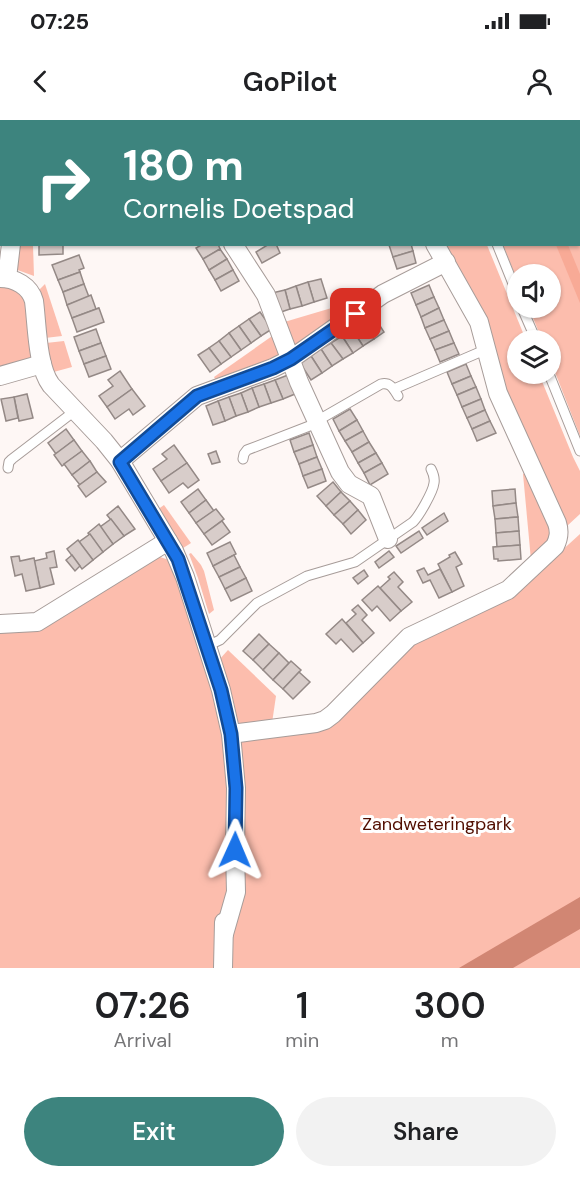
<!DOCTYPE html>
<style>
body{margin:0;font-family:"DM Sans",sans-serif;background:#f2f2f2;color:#202124;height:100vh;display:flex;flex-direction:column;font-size:22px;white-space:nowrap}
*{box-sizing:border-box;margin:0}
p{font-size:20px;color:#757577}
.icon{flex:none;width:33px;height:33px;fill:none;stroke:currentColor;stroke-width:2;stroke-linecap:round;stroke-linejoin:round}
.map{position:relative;height:848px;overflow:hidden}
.drawer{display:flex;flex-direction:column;background:#fff;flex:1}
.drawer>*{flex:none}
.top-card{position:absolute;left:0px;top:0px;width:580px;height:126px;box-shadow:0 2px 4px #0004;background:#3d847e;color:#fff;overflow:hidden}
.buttons{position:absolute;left:507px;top:144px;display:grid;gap:12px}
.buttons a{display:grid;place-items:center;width:54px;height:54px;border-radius:50%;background:#fff;box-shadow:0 2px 4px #0004;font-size:30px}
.pin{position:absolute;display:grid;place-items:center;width:51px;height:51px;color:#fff;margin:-26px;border-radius:12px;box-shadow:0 3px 9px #0006}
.me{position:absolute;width:66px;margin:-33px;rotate:1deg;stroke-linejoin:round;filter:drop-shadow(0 0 4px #0008)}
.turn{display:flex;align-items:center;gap:21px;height:126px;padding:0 24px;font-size:27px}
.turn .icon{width:78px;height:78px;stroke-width:2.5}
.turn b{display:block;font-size:42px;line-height:51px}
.eta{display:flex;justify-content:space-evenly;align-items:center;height:102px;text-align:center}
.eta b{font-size:36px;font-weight:600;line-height:42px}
.primary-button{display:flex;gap:12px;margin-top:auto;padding:12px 24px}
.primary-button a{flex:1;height:69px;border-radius:36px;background:#3d847e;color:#fff;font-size:24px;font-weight:600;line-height:69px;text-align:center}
.primary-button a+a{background:#f2f2f2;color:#202124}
.status{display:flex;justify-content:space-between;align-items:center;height:42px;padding:0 30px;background:#fff;direction:ltr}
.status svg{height:16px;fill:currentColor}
header{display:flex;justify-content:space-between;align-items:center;height:78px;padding:0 24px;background:#fff;font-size:27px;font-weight:600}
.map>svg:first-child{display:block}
</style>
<div class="status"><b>07:25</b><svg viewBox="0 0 49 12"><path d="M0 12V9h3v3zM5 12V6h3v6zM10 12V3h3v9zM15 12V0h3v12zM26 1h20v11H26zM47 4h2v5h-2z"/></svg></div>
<header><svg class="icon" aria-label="back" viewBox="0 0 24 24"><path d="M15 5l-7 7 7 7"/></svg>GoPilot<svg class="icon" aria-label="person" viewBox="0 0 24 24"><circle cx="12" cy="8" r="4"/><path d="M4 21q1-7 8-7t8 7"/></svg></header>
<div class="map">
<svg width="580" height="848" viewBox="0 0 580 848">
<rect width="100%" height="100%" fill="#fef7f5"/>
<g fill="#fcbdad">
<path d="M453,0H580V316L551,242L550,220H542L529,188H550V154H518L517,160L503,125L579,124V2H454Z"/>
<path d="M14,125H33L34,156L12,148Z"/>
<path d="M443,125H487L526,220H518V254H539L573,337L580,351V394L567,406L505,270Z"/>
<path d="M0,163L24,173L34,233L31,239L0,249Z"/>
<path d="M45,164L62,216L45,218L39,170Z"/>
<path d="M345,184L347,190L298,229L284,212L281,203Z"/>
<path d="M275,214L281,231L276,242L218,264L214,257Z"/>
<path d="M64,221L72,247L50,253L46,223Z"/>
<path d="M526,352L550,406L552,417L531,440L523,354Z"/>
<path d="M164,385L191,423L180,430L157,390Z"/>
<path d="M580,414V848H0V509L37,507L154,435L169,440L174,446L199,523L225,620L331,606L411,522L514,474Z"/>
<path d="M191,433L201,445L204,451L214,490L209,494L198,458L189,434Z"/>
<path d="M228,530L276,576L272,603L240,604L237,601L218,541Z"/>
</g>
<path fill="#f8aa96" d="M556,125H568L580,154V183Z"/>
<path fill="#d18673" d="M580,777V809L513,848H459Z"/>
<g fill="#d8cdca" stroke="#948986" stroke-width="1.5">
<path d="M39,124H63V134L39,135Z"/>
<path d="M203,124H218L220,129L203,139L196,128Z"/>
<path d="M269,124H276L280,133L262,143L256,132Z"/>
<path d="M392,124H411L413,131L393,137L389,125Z"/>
<path d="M220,129L227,139L209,150L203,139Z"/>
<path d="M413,131L416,143L397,149L393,137Z"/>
<path d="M79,135L84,148L79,150L80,152L58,160L52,145Z"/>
<path d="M227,139L233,150L215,160L209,150Z"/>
<path d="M233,150L239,161L221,171L215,160Z"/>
<path d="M80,152L84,164L63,172L58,160Z"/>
<path d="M321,159L327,178L314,182L308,162Z"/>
<path d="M308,162L314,182L302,186L296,166Z"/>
<path d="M84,164L89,177L67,185L63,172Z"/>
<path d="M429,165L434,177L416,185L411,173Z"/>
<path d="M296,166L302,186L290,189L285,170Z"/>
<path d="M285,170L290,189L278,193L272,173Z"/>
<path d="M91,175L96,189L99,188L72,198L67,185Z"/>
<path d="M434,177L439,188L421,197L416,185Z"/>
<path d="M99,188L104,202L77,212L72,198Z"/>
<path d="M439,188L444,200L425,208L421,197Z"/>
<path d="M260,192L272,209L261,216L249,199Z"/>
<path d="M373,195L384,212L374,219L362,202Z"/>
<path d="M249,199L261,216L251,223L239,206Z"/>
<path d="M444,200L449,211L430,219L425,208Z"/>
<path d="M362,202L374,219L363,226L352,209Z"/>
<path d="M239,206L251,223L241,230L229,213Z"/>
<path d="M96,209L101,223L79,231L74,217Z"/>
<path d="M352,209L363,226L353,233L342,216Z"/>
<path d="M449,211L454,223L435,230L430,219Z"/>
<path d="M229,213L241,230L231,237L219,221Z"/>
<path d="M342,216L353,233L343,239L331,223Z"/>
<path d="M219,221L231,237L221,244L209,228Z"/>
<path d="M101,223L106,236L84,244L79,231Z"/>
<path d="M331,223L343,239L332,246L321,229Z"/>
<path d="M454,223L459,234L440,242L435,230Z"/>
<path d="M209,228L221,244L210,252L198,235Z"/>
<path d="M321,229L332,246L322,253L311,236Z"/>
<path d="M106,236L111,249L89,257L84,244Z"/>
<path d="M311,236L322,253L311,260L300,243Z"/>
<path d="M466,244L471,256L452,264L447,252Z"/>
<path d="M120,251L132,269L107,287L99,276L113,266L108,260Z"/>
<path d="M288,255L295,274L283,279L275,260Z"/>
<path d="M471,256L476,267L457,275L452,264Z"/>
<path d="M275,260L283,279L271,283L264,264Z"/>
<path d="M264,264L271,283L259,287L252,268Z"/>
<path d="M476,267L481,279L462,287L457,275Z"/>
<path d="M252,268L259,287L248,292L241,273Z"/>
<path d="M132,269L145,286L133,295L129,289L115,299L107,287Z"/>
<path d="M241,273L248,292L236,296L229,277Z"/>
<path d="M27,274L33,298L19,301L14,277Z"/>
<path d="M14,277L18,298L6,301L1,279Z"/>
<path d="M229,277L236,296L225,301L218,281Z"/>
<path d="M481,279L485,290L467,298L462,287Z"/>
<path d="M218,281L225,301L213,305L206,286Z"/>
<path d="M350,289L357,300L339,311L333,299Z"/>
<path d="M485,290L490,301L472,309L467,298Z"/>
<path d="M357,300L363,311L345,321L339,311Z"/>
<path d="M490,301L496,313L477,321L472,309Z"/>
<path d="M66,309L74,320L56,334L48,323Z"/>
<path d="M363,311L369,322L352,332L345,321Z"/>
<path d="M309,313L313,325L294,332L290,320Z"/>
<path d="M74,320L82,331L62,346L54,335Z"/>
<path d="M369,322L376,333L358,343L352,332Z"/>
<path d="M174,325L187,343L161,361L153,349L167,339L162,334Z"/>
<path d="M313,325L317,337L299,344L294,332Z"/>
<path d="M82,331L90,341L72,355L64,344Z"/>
<path d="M216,331L220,342L212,344L208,334Z"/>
<path d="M376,333L382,343L364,353L358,343Z"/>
<path d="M317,337L322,349L303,356L299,344Z"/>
<path d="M90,341L97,352L80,365L72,355Z"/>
<path d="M187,343L199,360L188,368L183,363L169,373L161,361Z"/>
<path d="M382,343L388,354L370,365L364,353Z"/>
<path d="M322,349L326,361L308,368L303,356Z"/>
<path d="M97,352L106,362L86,377L78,366Z"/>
<path d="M333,362L341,372L326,386L317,376Z"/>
<path d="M198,369L206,380L189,393L181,382Z"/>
<path d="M515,369L516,383L493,386L492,371Z"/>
<path d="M341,372L350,381L334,395L326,386Z"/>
<path d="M206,380L214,391L196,403L189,393Z"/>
<path d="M350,381L358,390L343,404L334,395Z"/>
<path d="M516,383L518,397L495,399L493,386Z"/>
<path d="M118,386L135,409L124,416L107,395Z"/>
<path d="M216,389L224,399L204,414L196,403Z"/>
<path d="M358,390L366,400L351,414L343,404Z"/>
<path d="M444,393L448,401L427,415L422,408Z"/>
<path d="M518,397L519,411L496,413L495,399Z"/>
<path d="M111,399L124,416L113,424L100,407Z"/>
<path d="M222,401L230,412L212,425L204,414Z"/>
<path d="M99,404L113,424L103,432L88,413Z"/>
<path d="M419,411L423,418L401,433L396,426Z"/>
<path d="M519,411L520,425L497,427L496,413Z"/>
<path d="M90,414L103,432L93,440L79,422Z"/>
<path d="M78,420L93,440L82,449L67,429Z"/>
<path d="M230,422L236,434L213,446L207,433Z"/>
<path d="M520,425L521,439L498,441V439H494L493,427Z"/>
<path d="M54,431L57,447L50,448L54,464L40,468L34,441L47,438L46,433Z"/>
<path d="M389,431L394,437L379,448L375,442Z"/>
<path d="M455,432L462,444L456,447L464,466L452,472L438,444L450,437L449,435Z"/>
<path d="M72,435L80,446L75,451L66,440Z"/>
<path d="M234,435L240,447L219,457L213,446Z"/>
<path d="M19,436L20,441L34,438L40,468L26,471L22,454L15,456L11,437Z"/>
<path d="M240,447L246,458L225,469L219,457Z"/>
<path d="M424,448L428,455L440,449L452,472L439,478L430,460L423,463L417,451Z"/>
<path d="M364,450L368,456L358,464L353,458Z"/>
<path d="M394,452L403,462L398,467L412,482L401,491L380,468L390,459L388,457Z"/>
<path d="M246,458L252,471L231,481L225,469Z"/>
<path d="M378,466L401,491L390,501L377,486L372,491L362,480Z"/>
<path d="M358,485L367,495L362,500L374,513L363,523L346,503L356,494L352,490Z"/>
<path d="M342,499L363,523L353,532L341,519L336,524L326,514Z"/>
<path d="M259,514L269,524L253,540L243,531Z"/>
<path d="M269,524L279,533L263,550L253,540Z"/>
<path d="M279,533L289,543L273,560L263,550Z"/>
<path d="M291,541L301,550L283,569L273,560Z"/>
<path d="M299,552L310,562L293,579L283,569Z"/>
</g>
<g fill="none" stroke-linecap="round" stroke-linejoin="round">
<defs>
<g id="lane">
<path d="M447,0V2"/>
<path d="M364,2L367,0"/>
<path d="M497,124L518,176"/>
<path d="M522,188L536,220"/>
<path d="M549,254L580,331"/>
<path d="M394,269L487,229"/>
<path d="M243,339L244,334L247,330L312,305L322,298L381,264C390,262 393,268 398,276"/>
<path d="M8,348L9,342L12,339L76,290"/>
<path d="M207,526L220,520L257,483L307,456L355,442L413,402C419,396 433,372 434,363C435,358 433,353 431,349"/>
</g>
<g id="street">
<path d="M392,0L393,2"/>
<path d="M146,2L148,0"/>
<path d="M0,37H2"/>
<path d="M0,57L2,62"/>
<path d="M233,124L266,175L299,262L340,352L349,364L371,376L388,419"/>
<path d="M0,158C15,158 30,166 34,181C37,203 37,247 51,265L104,321L120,341L174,431L185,457L221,570L231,614L236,668L235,730L236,772L224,814"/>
<path d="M7,158L11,124"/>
<path d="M0,256L42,244"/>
<path d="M120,341L197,276L273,248L291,239L383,174L446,142"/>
<path d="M0,504L37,502L168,421"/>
<path d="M231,614L316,603L325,600L333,594L409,517L508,470L555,426C559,418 560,412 557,403L498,273L479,202L435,124"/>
<path d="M223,848L224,802"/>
</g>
</defs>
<use href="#lane" stroke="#a79c99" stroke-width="11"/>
<use href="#street" stroke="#a79c99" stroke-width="20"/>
<use href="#lane" stroke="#fff" stroke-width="9"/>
<use href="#street" stroke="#fff" stroke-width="18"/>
</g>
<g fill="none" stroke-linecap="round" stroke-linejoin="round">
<defs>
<path id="route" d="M235,730L236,668L231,614L221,570L178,439L120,342L197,276L273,248L291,239L356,194"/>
</defs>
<use href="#route" stroke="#114b97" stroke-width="15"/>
<use href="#route" stroke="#1a73e8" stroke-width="10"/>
</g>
<g text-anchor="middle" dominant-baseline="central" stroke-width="6" stroke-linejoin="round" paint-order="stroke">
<g font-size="18" fill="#510e00" stroke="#fff">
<text x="437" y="704">Zandweteringpark</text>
</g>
</g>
</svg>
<div class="buttons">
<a><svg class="icon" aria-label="sound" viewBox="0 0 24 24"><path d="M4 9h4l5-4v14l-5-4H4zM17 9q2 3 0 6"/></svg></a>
<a><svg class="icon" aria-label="layers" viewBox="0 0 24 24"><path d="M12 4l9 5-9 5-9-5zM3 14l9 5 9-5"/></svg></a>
</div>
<div class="pin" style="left:356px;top:194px;background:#d93025"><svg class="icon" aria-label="arrive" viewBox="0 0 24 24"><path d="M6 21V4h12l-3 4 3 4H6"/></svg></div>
<svg class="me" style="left:235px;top:730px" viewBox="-20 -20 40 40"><path d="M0-17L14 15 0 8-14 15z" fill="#1a73e8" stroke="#fff" stroke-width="4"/></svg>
<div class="top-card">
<div class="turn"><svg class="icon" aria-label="right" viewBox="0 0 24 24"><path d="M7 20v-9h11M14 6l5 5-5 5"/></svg><div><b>180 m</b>Cornelis Doetspad</div></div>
</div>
</div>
<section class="drawer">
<div class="eta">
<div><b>07:26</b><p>Arrival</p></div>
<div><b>1</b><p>min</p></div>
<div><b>300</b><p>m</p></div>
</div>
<div class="primary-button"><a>Exit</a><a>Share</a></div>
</section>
